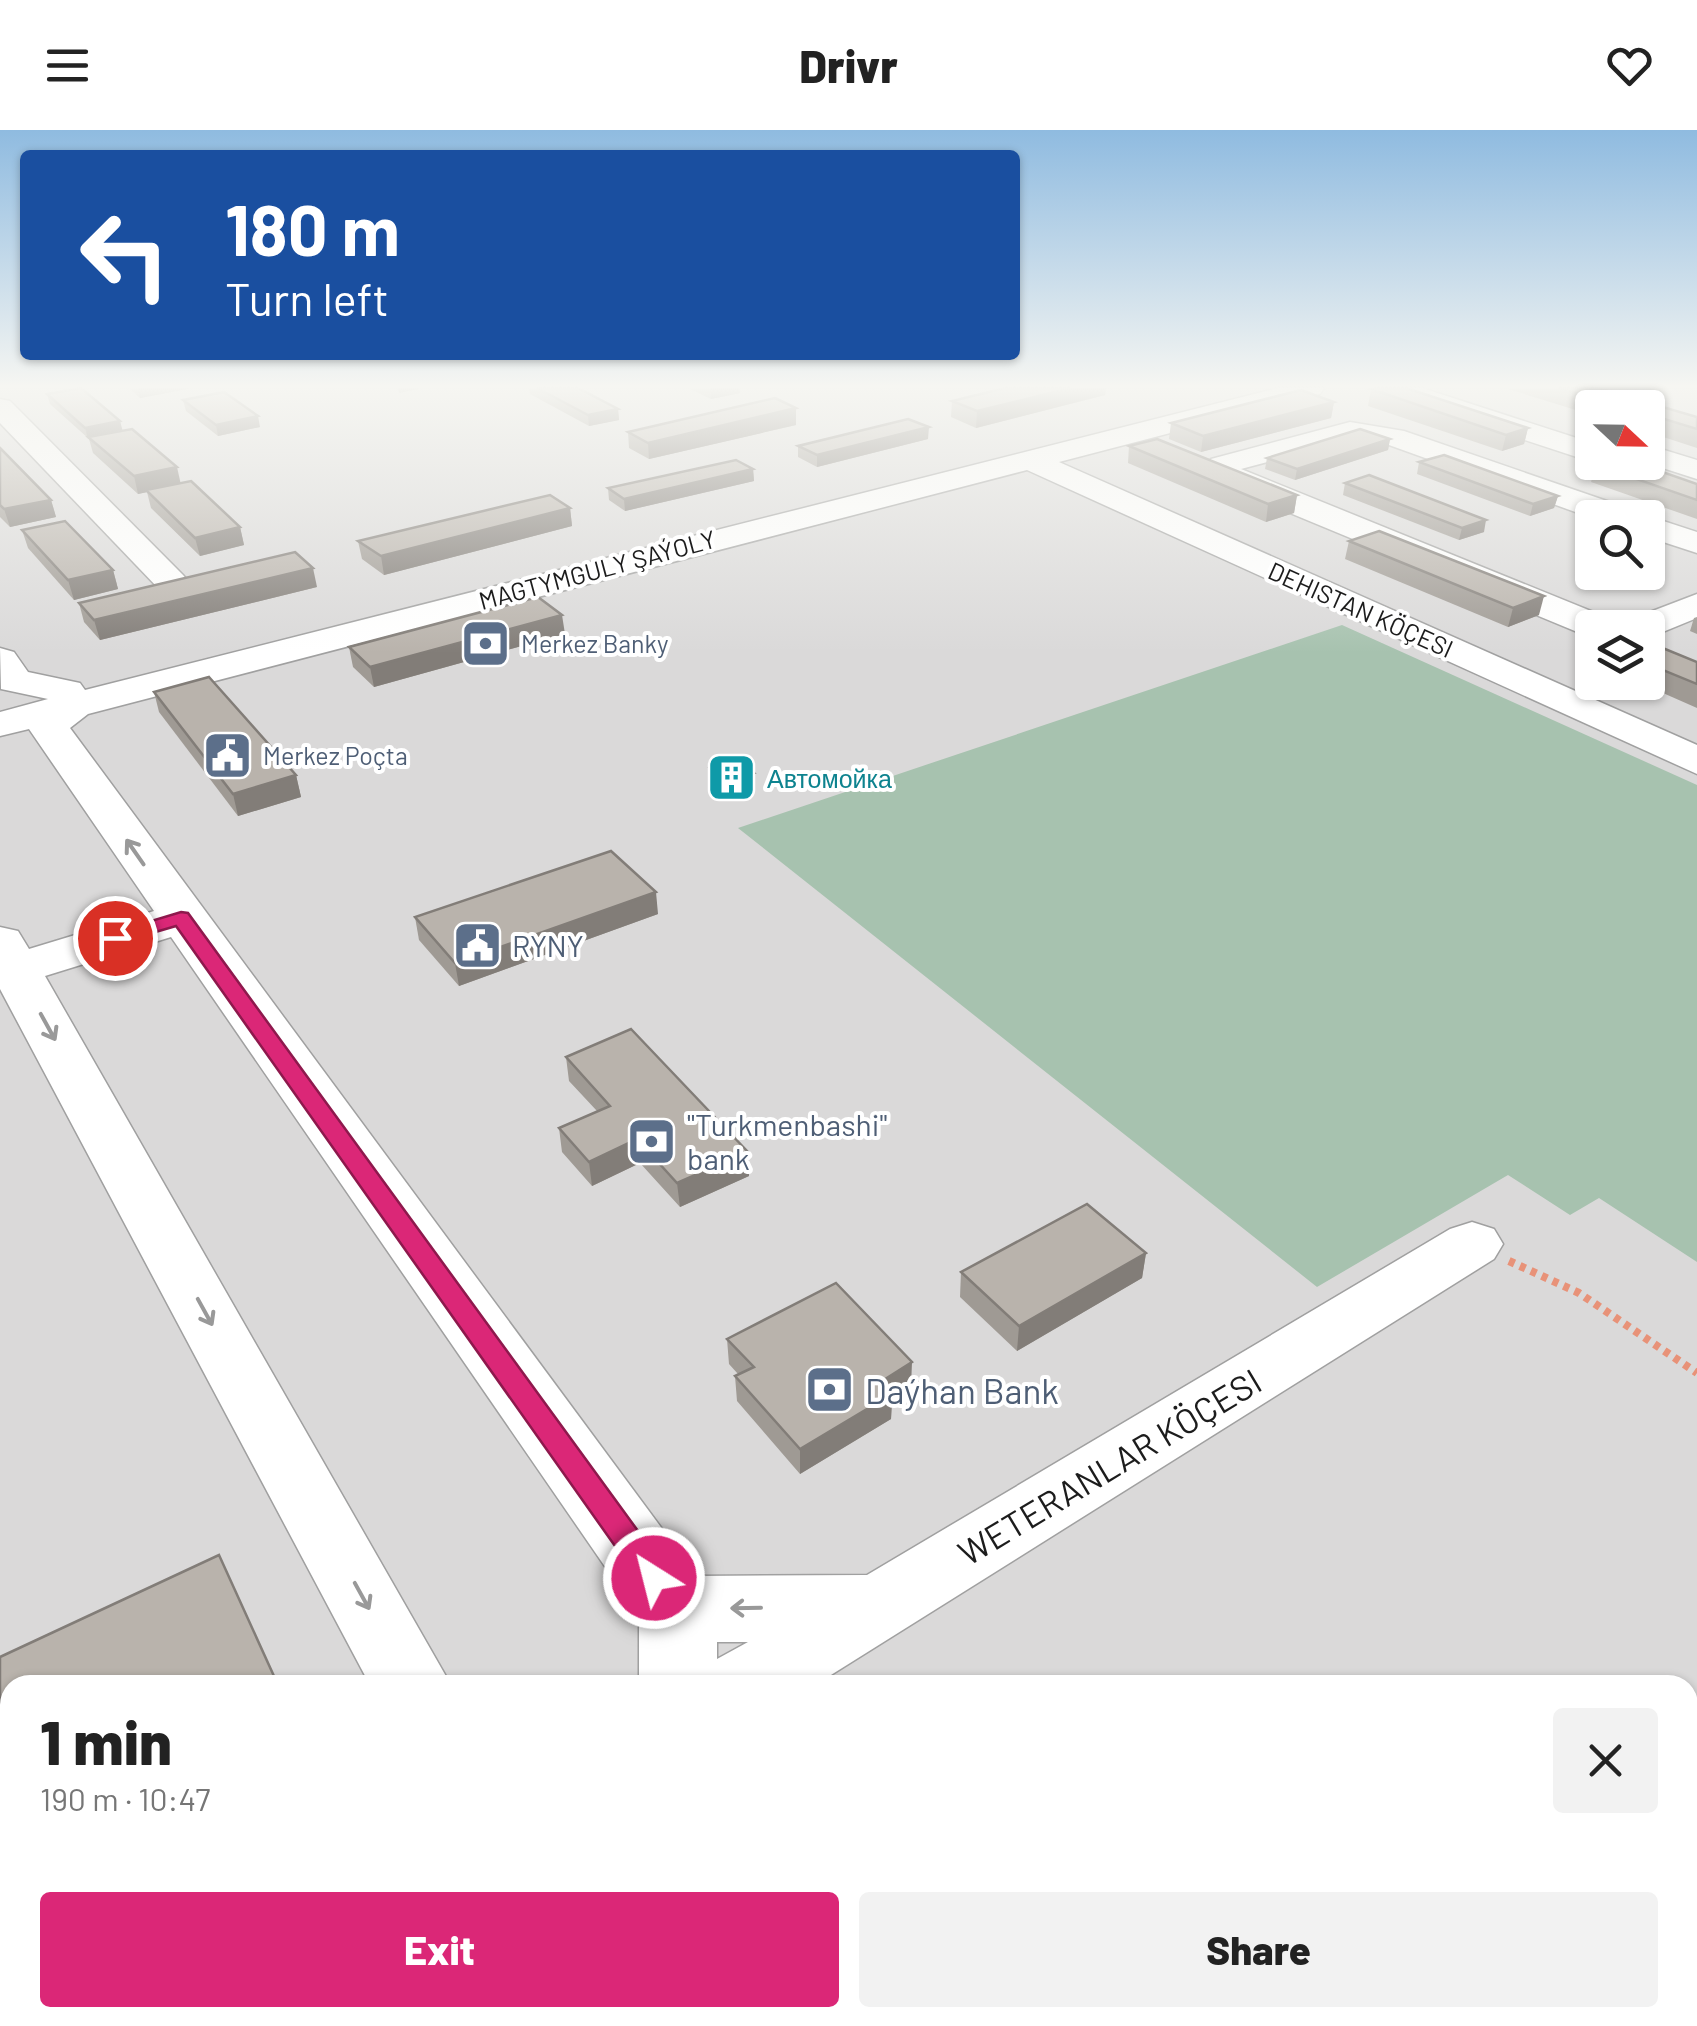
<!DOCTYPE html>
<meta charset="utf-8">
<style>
body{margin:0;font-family:Barlow,sans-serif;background:#f2f2f2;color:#222;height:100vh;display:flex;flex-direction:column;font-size:38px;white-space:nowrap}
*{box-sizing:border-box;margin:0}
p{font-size:32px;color:#767676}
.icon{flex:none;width:55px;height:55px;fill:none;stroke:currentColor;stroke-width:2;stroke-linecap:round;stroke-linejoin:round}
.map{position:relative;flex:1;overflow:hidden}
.details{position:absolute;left:0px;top:1545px;width:1698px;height:352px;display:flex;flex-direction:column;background:#fff;border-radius:30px 30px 0 0;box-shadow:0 2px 8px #0004}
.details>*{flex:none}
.guide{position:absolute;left:20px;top:20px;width:1000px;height:210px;border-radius:10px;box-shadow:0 2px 8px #0004;background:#1a4fa0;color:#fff;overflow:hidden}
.needle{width:65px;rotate:112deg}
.buttons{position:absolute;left:1575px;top:260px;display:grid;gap:20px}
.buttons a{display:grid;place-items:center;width:90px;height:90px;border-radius:10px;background:#fff;box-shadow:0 2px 8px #0004;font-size:50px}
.pin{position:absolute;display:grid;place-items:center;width:85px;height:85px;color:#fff;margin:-42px;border:5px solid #fff;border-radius:50%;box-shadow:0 2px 10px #0007}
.me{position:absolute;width:110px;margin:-55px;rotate:324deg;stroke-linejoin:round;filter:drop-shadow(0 0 8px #0008)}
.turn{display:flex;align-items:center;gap:35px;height:210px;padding:0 40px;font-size:45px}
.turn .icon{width:130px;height:130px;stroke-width:2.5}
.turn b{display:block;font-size:70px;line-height:85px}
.round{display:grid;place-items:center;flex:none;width:105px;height:105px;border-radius:10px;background:#f2f2f2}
.summary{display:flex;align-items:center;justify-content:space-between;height:170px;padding:0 40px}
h1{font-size:60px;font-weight:800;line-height:75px}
.cta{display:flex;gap:20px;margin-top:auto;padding:20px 40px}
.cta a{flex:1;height:115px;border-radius:10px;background:#db2777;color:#fff;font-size:40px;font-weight:800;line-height:115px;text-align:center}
.cta a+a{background:#f2f2f2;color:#222}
header{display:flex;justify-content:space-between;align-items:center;height:130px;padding:0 40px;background:#fff;font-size:45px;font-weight:800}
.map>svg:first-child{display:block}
</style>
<header><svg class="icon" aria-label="menu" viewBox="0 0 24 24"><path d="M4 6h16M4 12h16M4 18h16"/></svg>Drivr<svg class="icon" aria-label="heart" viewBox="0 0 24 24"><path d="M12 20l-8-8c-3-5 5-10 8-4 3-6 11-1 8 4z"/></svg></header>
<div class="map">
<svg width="1697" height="1896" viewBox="0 0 1697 1896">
<rect width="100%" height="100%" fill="#eceae3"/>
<path fill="#dad9d9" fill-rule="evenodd" d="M0,258H1697V1896H0ZM1592,278H1648V332H1592ZM1592,388H1648V442H1592ZM1592,498H1648V552H1592ZM10,1555H1688V1888H10Z"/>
<path fill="#a7c2af" d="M1342,495L1697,655V1132L1599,1068L1570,1085L1508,1045L1317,1157L738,698Z"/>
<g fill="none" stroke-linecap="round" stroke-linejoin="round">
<defs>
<g id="minor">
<path d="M1278,258H1324L1320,264L1059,332L1697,615V644L1027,340L88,584L70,598L697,1446L867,1445L1450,1099L1472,1092L1494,1099L1503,1114L1494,1129L815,1555H639V1486L171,807L45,846L451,1555H370L0,859V797L18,801L29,819L154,781L29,599L0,606V582L48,569L1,559L0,518L14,522L28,542L80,553L85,560ZM717,1512H748L717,1529Z"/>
<path d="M1381,258H1422L1592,313V332L1385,264Z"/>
<path d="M0,269L10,271L183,445L189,452L183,459L171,463L159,459L0,293Z"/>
<path d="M1350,292L1404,301L1636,381L1640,388H1592L1389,315L1351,310L1241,339L1613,490L1618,498H1592V507L1587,506L1220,354L1207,335L1211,329Z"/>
<path d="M1648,315L1697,330V349L1644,332H1648Z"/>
<path d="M1648,386L1697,402V423L1648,407V388H1642Z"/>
<path d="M1697,464V488L1648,508V498H1624L1629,490Z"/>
<path d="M151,1888H254L251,1896H148Z"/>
<path d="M258,1888H360L357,1896H255Z"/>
<path d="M680,1888H775L778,1896H683Z"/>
<path d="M958,1888H1053L1056,1896H961Z"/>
</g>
</defs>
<use href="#minor" stroke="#a0a0a0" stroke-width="3"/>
<path stroke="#e89278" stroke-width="8" stroke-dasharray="6 6" stroke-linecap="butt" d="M1509,1131L1579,1163L1697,1243"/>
<use href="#minor" fill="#fff" fill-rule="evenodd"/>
</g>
<g fill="#9f9a94">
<path d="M129,258H192L140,268Z"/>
<path d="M529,258H578L618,279L619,290L589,296L530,264Z"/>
<path d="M688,258H739L740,263L711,269Z"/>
<path d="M1005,258H1106L1105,265L976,298L951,287L952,271Z"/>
<path d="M1508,258H1598L1697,287V318L1648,302V278H1592V285L1508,259Z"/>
<path d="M1371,259L1528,298L1524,314L1502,321L1368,276Z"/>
<path d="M47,264L120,291L122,301L181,353L240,397L244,415L200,426L151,378L147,362L138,364L93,323L89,309L50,274Z"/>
<path d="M183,270L260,297L218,306L186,281Z"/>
<path d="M1334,272L1331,288L1201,322L1169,309L1171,293Z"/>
<path d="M796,295L649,329L629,318L628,302Z"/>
<path d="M928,309L817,337L798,327V316Z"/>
<path d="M1390,309L1388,320L1295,350L1265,339L1267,328Z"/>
<path d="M1129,316L1297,365L1294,383L1266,392L1128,333Z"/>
<path d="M0,318L51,370L56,387L10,397L0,387Z"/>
<path d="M1419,332L1558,366L1554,378L1530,386L1417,344Z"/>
<path d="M1596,335L1697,354V389L1591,352Z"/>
<path d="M753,339L754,351L625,381L609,370L608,358Z"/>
<path d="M1345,353L1484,402L1459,410L1343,365Z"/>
<path d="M570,378L572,396L384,445L362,429L358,411Z"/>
<path d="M22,400L113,440L118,459L74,470L28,418Z"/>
<path d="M1349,411L1539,485L1508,497L1345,429Z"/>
<path d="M317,457L100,510L84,492L79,473Z"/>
<path d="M1697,487V504L1690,501L1694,488Z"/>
<path d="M565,504L374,557L353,537L349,517Z"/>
<path d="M1648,512L1697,532V578L1638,552H1648Z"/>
<path d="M154,562L296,645L301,667L238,686L159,582Z"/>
<path d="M710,638L754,650L728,659L710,645Z"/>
<path d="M658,784L459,856L419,810L415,787Z"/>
<path d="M566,927L748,1022L749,1046L680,1077L640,1033L592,1056L562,1022L559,998L597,981L569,951Z"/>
<path d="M1146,1123L1142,1148L1017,1221L960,1167L961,1142Z"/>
<path d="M727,1209L911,1257L892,1270L891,1289L800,1344L737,1271L735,1246L738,1244L729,1234Z"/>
</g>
<g fill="#827d78">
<path d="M138,258H192L140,268Z"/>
<path d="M398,258H423L399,263Z"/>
<path d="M711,258H739L740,263L711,269Z"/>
<path d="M1071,258H1106L1105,265L976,298L977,281Z"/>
<path d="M1334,272L1331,288L1201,322L1203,306Z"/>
<path d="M796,278V295L649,329L648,313Z"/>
<path d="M618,279L619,290L589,296L588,285Z"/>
<path d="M258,286L260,297L218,306L216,295Z"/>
<path d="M120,291L123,302L88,307V309L85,298Z"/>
<path d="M929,297L928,309L817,337V325Z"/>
<path d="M1528,298L1524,314L1502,321L1506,305Z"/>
<path d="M1390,309L1388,320L1295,350L1297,339Z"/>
<path d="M177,337L181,355L138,364L134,346Z"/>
<path d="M753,339L754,351L625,381L624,369Z"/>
<path d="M1297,365L1294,383L1266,392L1268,374Z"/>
<path d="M1558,366L1554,378L1530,386L1533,374Z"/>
<path d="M51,370L56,387L10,397L4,379Z"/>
<path d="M570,378L572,396L384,445L381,426Z"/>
<path d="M1486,390L1484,402L1459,410L1462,398Z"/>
<path d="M240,397L244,415L200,426L195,408Z"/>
<path d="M313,438L317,457L100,510L94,490Z"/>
<path d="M113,440L118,459L74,470L68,450Z"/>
<path d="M1544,466L1539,485L1508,497L1513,478Z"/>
<path d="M562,485L565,504L374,557L370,537Z"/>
<path d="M754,643V650L728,659V652Z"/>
<path d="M296,645L301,667L238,686L233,664Z"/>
<path d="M656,762L658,784L459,856L455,833Z"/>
<path d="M637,1009L640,1033L592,1056L589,1032Z"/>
<path d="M748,1022L749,1046L680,1077L677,1053Z"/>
<path d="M1146,1123L1142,1148L1017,1221L1019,1196Z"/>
<path d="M912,1232L911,1257L892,1270L891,1289L800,1344V1319L882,1251Z"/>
</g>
<g fill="#b9b3ac" stroke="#827d78" stroke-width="2.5">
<path d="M81,258L120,291L85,298L47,264Z"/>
<path d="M537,258H578L618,279L588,285Z"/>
<path d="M1005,258H1071L977,281L952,271Z"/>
<path d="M1376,258H1406L1528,298L1506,305L1371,259Z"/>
<path d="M1559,258H1598L1697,287V299L1648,284V278H1624Z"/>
<path d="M1301,260L1334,272L1203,306L1171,293Z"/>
<path d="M224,262L258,286L216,295L183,270Z"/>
<path d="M775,268L796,278L648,313L628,302Z"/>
<path d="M908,289L929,297L817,325L798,316Z"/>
<path d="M132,299L177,337L134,346L88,307Z"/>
<path d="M1360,299L1390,309L1297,339L1267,328Z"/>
<path d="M1157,309L1297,365L1268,374L1129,316Z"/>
<path d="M0,318L51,370L4,379L0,375Z"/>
<path d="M1444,325L1558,366L1533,374L1419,332Z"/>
<path d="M736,330L753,339L624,369L608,358Z"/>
<path d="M1604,332H1634L1697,354V370L1596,335Z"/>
<path d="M1369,345L1486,390L1462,398L1345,353Z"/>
<path d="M191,351L240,397L195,408L146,360Z"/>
<path d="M550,365L570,378L381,426L358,411Z"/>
<path d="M65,391L113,440L68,450L22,400Z"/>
<path d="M1379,401L1544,466L1513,478L1349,411Z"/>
<path d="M295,422L313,438L94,490L79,473Z"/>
<path d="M538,467L562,485L370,537L349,517Z"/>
<path d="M1648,512L1697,532V554L1648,534Z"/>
<path d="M209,547L296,645L233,664L154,562Z"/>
<path d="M735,629L754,643L728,652L710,638Z"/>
<path d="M611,721L656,762L455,833L415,787Z"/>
<path d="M631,899L748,1022L677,1053L637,1009L589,1032L559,998L610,976L566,927Z"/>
<path d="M1087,1074L1146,1123L1019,1196L961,1142Z"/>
<path d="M836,1153L912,1232L882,1251L892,1264L800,1319L735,1246L754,1237L727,1209Z"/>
<path d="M219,1425L278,1555H10V1644L0,1614V1527Z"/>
</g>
<defs><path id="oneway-shaft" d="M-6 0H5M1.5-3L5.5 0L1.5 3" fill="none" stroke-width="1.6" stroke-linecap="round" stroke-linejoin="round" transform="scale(2.5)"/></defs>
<g stroke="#999">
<use href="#oneway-shaft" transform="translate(135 722) rotate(-125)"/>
<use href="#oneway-shaft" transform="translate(48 897) rotate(61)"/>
<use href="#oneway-shaft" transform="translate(205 1182) rotate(61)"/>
<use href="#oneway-shaft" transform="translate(362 1466) rotate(61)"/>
<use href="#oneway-shaft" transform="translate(746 1478) rotate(179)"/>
</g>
<linearGradient id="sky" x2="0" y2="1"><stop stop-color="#8fbbe0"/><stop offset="0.49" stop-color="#f6f6f2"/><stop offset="1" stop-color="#f6f6f2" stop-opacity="0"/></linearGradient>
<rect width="1697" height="523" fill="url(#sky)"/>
<path fill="#db2777" stroke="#8e194d" stroke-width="2.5" d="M181,782L188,783L665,1438L670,1448L665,1457L654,1461L644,1457L176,796L115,814L105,808L108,804Z"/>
<defs>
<symbol id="bank-square" viewBox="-11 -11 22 22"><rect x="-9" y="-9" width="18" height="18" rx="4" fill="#5c6f8a" stroke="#fff"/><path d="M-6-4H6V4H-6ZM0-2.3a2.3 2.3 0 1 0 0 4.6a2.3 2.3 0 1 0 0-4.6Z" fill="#fff"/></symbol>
<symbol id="civic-square" viewBox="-11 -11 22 22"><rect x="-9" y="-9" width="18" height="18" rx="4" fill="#5c6f8a" stroke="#fff"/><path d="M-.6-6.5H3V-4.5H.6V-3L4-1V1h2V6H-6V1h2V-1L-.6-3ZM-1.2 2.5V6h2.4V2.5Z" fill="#fff"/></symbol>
<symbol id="building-square" viewBox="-11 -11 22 22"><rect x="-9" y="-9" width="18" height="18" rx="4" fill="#0f9aa8" stroke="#fff"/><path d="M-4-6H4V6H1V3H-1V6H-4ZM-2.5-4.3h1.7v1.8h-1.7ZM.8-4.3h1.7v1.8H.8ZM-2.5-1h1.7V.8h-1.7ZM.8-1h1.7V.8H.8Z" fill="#fff"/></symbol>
</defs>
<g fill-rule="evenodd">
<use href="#bank-square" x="458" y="486" width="55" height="55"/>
<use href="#civic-square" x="200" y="598" width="55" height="55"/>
<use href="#building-square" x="704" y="620" width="55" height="55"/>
<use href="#civic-square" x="450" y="788" width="55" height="55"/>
<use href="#bank-square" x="624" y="984" width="55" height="55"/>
<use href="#bank-square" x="802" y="1232" width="55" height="55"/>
</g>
<g text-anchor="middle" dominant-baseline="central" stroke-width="8" stroke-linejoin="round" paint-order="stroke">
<g font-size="25" fill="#1c1c1c" stroke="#fff">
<text transform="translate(597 439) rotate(-15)">MAGTYMGULY ŞAÝOLY</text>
<text transform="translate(1361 479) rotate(24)">DEHISTAN KÖÇESI</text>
</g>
<g font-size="25" fill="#4e5e75" stroke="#fff" text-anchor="start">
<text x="521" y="513">Merkez Banky</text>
<text x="263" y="625">Merkez Poçta</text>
</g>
<g font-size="25" fill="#0d838f" stroke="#fff" text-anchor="start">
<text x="767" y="648">Автомойка</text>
</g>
<g font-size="30" fill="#4e5e75" stroke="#fff" text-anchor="start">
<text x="512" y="815">RYNY</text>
<text x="687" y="994">"Turkmenbashi"<tspan x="687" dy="34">bank</tspan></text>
</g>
<g font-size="35" fill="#4e5e75" stroke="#fff" text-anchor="start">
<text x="865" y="1260">Daýhan Bank</text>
</g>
<g font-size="35" fill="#1c1c1c" stroke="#fff">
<text transform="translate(1109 1336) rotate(-31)">WETERANLAR KÖÇESI</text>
</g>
</g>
</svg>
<div class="buttons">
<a><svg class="needle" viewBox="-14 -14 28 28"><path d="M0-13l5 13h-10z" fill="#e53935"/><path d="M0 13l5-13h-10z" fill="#767676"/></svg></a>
<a><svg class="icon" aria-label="search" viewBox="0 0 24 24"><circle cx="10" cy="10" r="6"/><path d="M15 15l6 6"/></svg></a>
<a><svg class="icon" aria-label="layers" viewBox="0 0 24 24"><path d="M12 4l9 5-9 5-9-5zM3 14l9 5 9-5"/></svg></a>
</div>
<div class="pin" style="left:115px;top:808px;background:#d93025"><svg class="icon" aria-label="arrive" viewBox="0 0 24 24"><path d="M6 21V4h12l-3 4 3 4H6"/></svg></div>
<svg class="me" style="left:654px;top:1448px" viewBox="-20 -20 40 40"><circle r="17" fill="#db2777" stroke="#fff" stroke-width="3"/><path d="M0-11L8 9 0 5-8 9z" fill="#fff"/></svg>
<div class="guide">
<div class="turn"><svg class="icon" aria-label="left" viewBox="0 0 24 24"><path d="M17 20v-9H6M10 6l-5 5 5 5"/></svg><div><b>180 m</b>Turn left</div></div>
</div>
<section class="details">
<div class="summary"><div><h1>1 min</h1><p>190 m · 10:47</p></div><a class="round"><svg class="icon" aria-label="close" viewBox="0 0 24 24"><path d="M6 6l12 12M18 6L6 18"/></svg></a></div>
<div class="cta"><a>Exit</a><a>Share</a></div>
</section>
</div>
